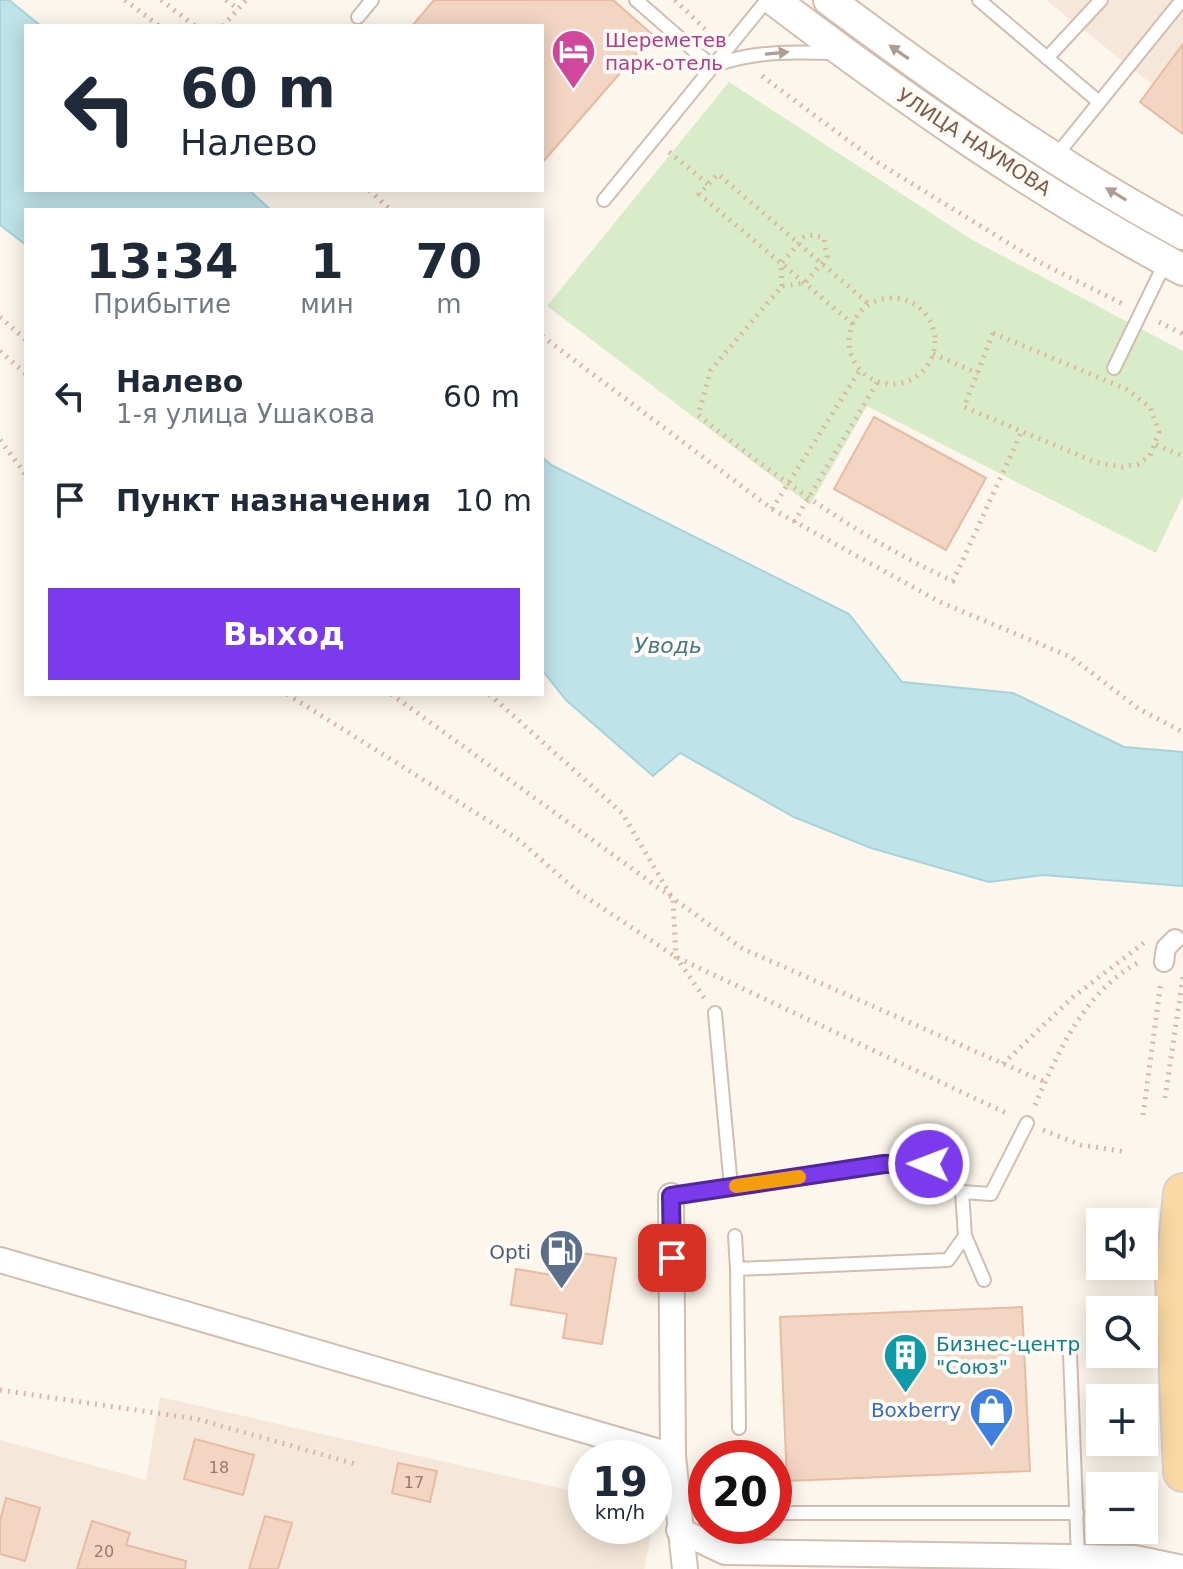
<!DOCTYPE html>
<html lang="ru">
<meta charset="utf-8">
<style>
body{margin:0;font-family:"DejaVu Sans",sans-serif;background:#f6f6f7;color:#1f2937;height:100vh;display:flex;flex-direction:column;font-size:30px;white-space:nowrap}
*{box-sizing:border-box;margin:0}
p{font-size:26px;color:#747a83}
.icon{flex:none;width:44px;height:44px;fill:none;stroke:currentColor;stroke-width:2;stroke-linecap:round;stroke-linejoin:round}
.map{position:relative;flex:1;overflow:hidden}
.details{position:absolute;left:24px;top:208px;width:520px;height:488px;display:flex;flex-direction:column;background:#fff;border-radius:0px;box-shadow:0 4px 20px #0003}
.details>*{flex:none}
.banner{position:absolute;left:24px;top:24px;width:520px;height:168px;border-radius:0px;box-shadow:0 4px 20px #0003;background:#fff;color:#1f2937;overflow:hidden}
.tools{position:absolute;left:1086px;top:1208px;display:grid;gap:16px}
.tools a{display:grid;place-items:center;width:72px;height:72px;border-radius:0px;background:#fff;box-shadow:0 4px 20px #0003;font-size:40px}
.speed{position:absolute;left:568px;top:1440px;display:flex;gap:16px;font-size:40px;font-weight:700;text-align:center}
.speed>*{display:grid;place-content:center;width:104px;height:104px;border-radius:50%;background:#fff;box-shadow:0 4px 20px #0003;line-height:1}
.speed small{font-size:20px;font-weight:400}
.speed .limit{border:12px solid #d22;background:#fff;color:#111}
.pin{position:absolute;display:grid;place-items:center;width:68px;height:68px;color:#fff;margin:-34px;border-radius:16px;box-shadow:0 4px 12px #0006}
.me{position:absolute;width:88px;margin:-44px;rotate:271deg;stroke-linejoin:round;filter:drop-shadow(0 0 6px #0008)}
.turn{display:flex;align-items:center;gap:28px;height:168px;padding:0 24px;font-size:36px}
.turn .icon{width:104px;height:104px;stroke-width:2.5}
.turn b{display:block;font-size:56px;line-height:68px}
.eta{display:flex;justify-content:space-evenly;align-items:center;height:136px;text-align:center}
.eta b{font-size:48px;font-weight:800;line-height:56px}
.primary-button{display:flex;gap:16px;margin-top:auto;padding:16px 24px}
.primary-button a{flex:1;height:92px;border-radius:0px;background:#7c3aed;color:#fff;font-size:32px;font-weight:800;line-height:92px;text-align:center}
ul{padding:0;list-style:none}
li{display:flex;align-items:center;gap:24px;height:104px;padding:0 24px}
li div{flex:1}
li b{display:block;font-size:30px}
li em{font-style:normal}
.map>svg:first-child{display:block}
</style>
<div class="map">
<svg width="1183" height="1569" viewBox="0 0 1183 1569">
<rect width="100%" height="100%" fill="#fdf6ec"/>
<g fill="#f5e8da">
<path d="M1046,0H1183V109Z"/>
<path d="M160,1397L586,1494V1526H653L644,1569H0V1440L146,1480Z"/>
</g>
<path fill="#d8ecc9" d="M729,82L974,241L1183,351V496L1156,553L867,406L810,505L547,306Z"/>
<g fill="#bfe3e8" stroke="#a5d3da" stroke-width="2">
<path d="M0,0H9L41,26H26V190H249L271,210H26V245L0,225Z"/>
<path d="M542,457L551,465L849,614L902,682L1013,693L1124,747L1183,752V886L1043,875L989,882L871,848L794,817L680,753L653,776L566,700L542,670Z"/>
</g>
<g fill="#f3d5c3" stroke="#e6bba3" stroke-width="2">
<path d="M434,0H613L653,35L542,163V26H412Z"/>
<path d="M1183,44V134L1140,102Z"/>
<path d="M874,417L986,478L946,550L834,489Z"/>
<path d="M574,1252L616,1258L602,1344L563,1338L567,1314L511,1305L516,1269L570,1278Z"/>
<path d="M1022,1307L1030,1471L787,1481L780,1317Z"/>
<path d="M195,1439L254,1455L243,1495L184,1479Z"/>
<path d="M398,1463L437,1471L430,1502L392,1493Z"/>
<path d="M6,1498L40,1508L25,1561L0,1554V1521Z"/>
<path d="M265,1516L292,1523L278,1569H249Z"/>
<path d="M92,1521L130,1533L126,1545L186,1561L185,1569H77Z"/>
</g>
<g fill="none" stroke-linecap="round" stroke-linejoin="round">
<defs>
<g id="service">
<path d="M636,0L713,67"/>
<path d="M979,0L1099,102"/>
<path d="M358,17L372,0"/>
<path d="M1047,58L1101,0"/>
<path d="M716,65C753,51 792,52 831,53"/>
<path d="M1055,157L1182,0"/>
<path d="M604,200L767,0"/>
<path d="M1114,368L1166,261"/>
<path d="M715,1013L731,1187"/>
<path d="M962,1192L991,1194L1027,1123"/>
<path d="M671,1196L884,1164H929L962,1192L965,1236L948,1260L737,1269L735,1236"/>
<path d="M965,1236L984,1280"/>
<path d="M737,1269L739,1428"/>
<path d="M1070,1354L1078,1557"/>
<path d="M774,1513H1077"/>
</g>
<path id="pedestrian" d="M1164,962L1166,948L1175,939"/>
<g id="minor">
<path d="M671,1196L673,1456L685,1569"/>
<path d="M0,1260L673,1456"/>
<path d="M679,1530L725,1552L1135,1558L1183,1568"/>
</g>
<g id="tertiary">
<path d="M774,0C904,99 1039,193 1183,270"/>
<path d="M829,0C942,84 1059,167 1183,234"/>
</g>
<path id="primary" d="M1183,1193L1175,1279L1183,1472"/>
</defs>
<use href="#service" stroke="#d1beb0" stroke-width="16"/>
<use href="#pedestrian" stroke="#d1beb0" stroke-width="22"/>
<use href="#minor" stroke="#d1beb0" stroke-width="28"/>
<use href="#tertiary" stroke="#d1beb0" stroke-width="34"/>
<use href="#primary" stroke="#dad1cd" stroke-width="42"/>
<g stroke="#d9b8a5" stroke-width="5" stroke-dasharray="2 6" stroke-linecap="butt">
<path d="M125,0L159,26"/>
<path d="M161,0L195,26"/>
<path d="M226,0L238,9"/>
<path d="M675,0L705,29"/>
<path d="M223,26L246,0"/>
<path d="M762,76L877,162L1039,262L1125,305"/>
<path d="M669,152L708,184"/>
<path d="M369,190L391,210"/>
<path d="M782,286L781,264L804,237L813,235L824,238L827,257L805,283L782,286L711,370L698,415C779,479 859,538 953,581L1022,431"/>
<circle cx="892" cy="341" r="43"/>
<path d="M0,317L26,340"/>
<path d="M1159,322L1183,334"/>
<path d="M853,324L699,194L718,174L870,305"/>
<path d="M993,333L1126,389L1150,407L1159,432L1150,456L1138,464L1122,467L1095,462L964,407Z"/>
<path d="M542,336L772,509L940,602L1071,657L1139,709L1183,732"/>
<path d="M0,351L26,374"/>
<path d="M933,354L978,373"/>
<path d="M0,440L26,475"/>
<path d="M1156,445L1183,456"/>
<path d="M772,509L860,370"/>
<path d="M794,522L878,381"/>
<path d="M287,694L519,840L577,891L676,957L1008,1114"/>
<path d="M391,694L743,949L1045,1082"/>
<path d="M489,694L622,813L673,899L676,957L705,999"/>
<path d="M1003,1064L1073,997L1145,942"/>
<path d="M1165,1098L1183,977"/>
<path d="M1035,1105C1059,1050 1085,990 1141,961"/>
<path d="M1143,1115L1161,981"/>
<path d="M1043,1130L1081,1145L1127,1152"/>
<path d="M0,1390L197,1419L359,1465"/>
</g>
<use href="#service" stroke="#fff" stroke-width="12"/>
<use href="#pedestrian" stroke="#fff" stroke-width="18"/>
<use href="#minor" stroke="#fff" stroke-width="24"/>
<use href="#tertiary" stroke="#fff" stroke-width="30"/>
<use href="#primary" stroke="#fbd9a5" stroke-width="38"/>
</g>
<defs><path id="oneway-solid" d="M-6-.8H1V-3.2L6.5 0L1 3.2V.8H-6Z" transform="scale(2)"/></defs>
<g fill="#af9d94">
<use href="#oneway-solid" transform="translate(899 52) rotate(-145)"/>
<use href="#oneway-solid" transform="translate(777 53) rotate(-5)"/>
<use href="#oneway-solid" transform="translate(1116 194) rotate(-149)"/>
</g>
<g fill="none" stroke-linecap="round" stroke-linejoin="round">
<defs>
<path id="route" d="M672,1258L671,1196L884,1164H929"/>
</defs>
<use href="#route" stroke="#51269a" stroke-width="20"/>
<use href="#route" stroke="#7c3aed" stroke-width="14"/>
<path stroke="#f59e0b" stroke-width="14" d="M736,1186L799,1177"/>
</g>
<defs>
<symbol id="hotel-pin" viewBox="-11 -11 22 30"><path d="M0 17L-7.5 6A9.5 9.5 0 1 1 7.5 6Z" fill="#d1479c" stroke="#fffaf3"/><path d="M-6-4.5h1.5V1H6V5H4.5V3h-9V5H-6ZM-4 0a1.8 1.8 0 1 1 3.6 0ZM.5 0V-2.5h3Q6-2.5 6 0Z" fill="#fff"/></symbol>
<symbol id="fuel-pin" viewBox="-11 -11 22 30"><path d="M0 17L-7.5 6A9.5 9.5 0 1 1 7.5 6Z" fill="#5c6f8a" stroke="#fffaf3"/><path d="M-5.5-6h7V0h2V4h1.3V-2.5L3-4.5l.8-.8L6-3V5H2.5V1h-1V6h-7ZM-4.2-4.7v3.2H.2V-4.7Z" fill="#fff"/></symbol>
<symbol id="building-pin" viewBox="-11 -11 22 30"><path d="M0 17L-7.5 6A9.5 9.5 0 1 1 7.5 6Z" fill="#0f9aa8" stroke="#fffaf3"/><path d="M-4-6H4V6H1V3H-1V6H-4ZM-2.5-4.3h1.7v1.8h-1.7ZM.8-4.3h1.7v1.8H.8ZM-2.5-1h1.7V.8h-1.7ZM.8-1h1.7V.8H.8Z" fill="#fff"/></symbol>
<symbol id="shop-pin" viewBox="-11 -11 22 30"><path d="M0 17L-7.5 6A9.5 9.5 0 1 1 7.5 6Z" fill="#3f7fe0" stroke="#fffaf3"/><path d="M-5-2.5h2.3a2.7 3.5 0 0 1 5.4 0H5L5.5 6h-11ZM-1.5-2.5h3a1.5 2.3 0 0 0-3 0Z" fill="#fff"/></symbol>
</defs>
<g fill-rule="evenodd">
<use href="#hotel-pin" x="548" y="26" width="51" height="69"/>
<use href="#fuel-pin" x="536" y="1226" width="51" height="69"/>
<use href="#building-pin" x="880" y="1330" width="51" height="69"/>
<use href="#shop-pin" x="966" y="1384" width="51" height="69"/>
</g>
<g text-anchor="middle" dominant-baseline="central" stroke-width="8" stroke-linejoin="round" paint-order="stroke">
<g font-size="16" fill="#987a6a">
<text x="219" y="1467">18</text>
<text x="414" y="1482">17</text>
<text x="104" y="1551">20</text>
</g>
<g font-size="20" fill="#b23c85" stroke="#fffaf3" text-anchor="start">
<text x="605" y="40">Шереметев<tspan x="605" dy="23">парк-отель</tspan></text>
</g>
<g font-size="20" fill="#7a5c4d" stroke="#fffaf3">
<text transform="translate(974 142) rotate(33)">УЛИЦА НАУМОВА</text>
</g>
<g font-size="20" fill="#4e5e75" stroke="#fffaf3" text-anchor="end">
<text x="531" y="1252">Opti</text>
</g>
<g font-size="20" fill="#0d838f" stroke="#fffaf3" text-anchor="start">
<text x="936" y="1344">Бизнес-центр<tspan x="936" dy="23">"Союз"</tspan></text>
</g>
<g font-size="20" fill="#366cbe" stroke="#fffaf3" text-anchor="end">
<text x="961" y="1410">Boxberry</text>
</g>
<g font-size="22" font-style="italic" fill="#437c86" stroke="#fffaf3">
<text x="668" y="645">Уводь</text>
</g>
</g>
</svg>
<div class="tools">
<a><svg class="icon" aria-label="sound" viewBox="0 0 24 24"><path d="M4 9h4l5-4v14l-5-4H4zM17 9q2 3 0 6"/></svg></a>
<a><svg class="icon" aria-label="search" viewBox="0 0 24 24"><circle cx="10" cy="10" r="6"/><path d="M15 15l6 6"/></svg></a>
<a>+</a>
<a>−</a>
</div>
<div class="speed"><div>19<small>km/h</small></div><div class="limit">20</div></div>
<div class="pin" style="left:672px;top:1258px;background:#d93025"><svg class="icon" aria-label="arrive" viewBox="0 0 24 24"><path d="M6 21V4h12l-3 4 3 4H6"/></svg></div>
<svg class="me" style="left:929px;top:1164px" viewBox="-20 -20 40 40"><circle r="17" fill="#7c3aed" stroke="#fff" stroke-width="3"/><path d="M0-11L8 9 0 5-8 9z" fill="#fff"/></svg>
<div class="banner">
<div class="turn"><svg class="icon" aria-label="left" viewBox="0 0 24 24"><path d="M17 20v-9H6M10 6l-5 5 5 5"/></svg><div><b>60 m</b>Налево</div></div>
</div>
<section class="details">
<div class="eta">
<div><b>13:34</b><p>Прибытие</p></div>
<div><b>1</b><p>мин</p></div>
<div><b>70</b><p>m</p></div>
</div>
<ul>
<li><svg class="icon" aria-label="left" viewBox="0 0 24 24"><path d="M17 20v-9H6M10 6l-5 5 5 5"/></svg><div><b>Налево</b><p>1-я улица Ушакова</p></div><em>60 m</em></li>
<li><svg class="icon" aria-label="arrive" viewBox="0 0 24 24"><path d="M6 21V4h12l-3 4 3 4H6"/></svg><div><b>Пункт назначения</b></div><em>10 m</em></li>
</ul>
<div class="primary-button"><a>Выход</a></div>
</section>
</div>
